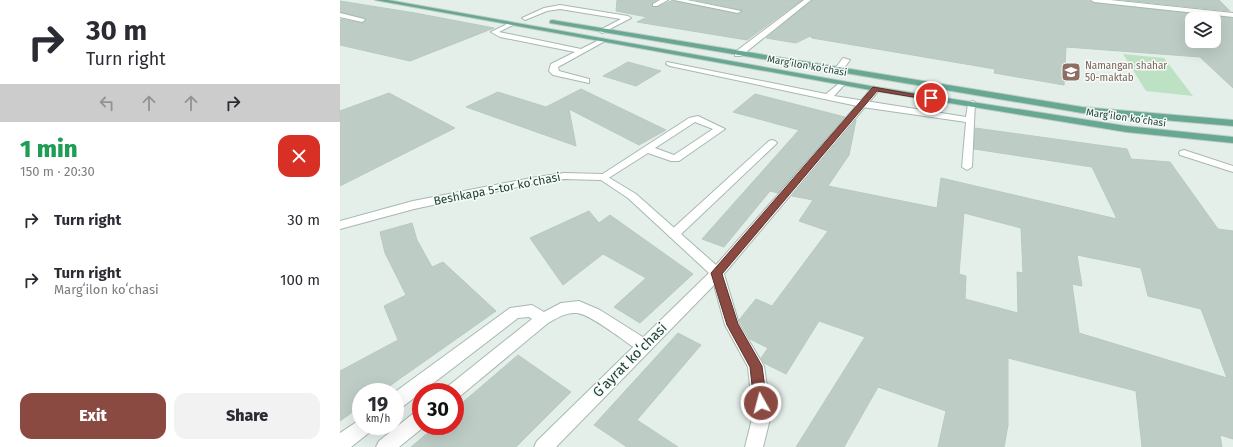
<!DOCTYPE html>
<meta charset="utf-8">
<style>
body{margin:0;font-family:"Fira Sans",sans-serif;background:#f2f2f3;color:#2b2b33;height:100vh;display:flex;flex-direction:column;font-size:15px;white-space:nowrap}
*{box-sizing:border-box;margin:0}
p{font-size:13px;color:#7c7c81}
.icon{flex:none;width:22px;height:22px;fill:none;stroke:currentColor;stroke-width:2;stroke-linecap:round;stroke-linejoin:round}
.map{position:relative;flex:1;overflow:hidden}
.details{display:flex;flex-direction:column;background:#fff;width:340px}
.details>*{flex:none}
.hud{background:#fff;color:#2b2b33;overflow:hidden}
.fabs{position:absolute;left:845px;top:12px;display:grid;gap:8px}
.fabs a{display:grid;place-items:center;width:36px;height:36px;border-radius:8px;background:#fff;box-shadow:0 4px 16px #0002;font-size:20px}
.speed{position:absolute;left:12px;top:383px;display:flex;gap:8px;font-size:20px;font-weight:700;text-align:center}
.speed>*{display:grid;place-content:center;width:52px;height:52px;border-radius:50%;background:#fff;box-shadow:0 4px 16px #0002;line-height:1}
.speed small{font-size:10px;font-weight:400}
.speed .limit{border:6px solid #d22;background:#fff;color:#111}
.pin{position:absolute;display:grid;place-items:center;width:34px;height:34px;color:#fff;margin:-17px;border:2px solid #fff;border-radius:50%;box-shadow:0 1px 4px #0007}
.me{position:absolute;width:44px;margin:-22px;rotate:353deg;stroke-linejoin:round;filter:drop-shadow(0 0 3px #0008)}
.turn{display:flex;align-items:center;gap:14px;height:84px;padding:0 20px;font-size:18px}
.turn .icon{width:52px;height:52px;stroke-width:2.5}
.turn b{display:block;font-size:28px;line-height:34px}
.lanes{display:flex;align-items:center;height:38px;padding:0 20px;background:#0003;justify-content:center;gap:20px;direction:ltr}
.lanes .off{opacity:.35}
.round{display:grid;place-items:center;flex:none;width:42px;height:42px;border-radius:12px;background:#f2f2f3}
.headline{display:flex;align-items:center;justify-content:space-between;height:68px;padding:0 20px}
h1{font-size:24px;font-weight:800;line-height:30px;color:#1e9e55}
.action{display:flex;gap:8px;margin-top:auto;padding:8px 20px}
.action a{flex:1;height:46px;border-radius:12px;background:#8a4a42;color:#fff;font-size:16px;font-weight:800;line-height:46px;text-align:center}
.action a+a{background:#f2f2f3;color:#2b2b33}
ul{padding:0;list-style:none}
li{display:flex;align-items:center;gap:12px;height:60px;padding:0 20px}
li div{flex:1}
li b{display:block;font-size:15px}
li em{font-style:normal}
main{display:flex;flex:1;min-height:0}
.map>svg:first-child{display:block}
</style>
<main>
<section class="details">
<div class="hud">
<div class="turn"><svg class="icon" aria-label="right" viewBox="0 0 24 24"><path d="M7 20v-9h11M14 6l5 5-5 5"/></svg><div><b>30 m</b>Turn right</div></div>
<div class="lanes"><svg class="icon off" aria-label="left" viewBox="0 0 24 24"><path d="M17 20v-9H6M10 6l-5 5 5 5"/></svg><svg class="icon off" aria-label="ahead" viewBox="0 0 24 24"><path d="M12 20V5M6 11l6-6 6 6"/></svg><svg class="icon off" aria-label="ahead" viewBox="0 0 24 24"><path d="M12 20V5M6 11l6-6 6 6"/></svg><svg class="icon" aria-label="right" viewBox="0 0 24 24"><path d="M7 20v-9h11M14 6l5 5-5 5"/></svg></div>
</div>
<div class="headline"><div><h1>1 min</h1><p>150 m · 20:30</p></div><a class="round" style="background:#d93025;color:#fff"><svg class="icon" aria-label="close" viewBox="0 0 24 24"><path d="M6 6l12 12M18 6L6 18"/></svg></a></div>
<ul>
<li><svg class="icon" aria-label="right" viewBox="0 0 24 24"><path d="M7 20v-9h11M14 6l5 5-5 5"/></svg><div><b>Turn right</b></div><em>30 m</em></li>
<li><svg class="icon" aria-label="right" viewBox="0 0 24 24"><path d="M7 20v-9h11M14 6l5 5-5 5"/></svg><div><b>Turn right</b><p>Margʻilon koʻchasi</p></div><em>100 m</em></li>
</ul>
<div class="action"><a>Exit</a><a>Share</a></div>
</section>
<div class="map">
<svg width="893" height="447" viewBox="0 0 893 447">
<rect width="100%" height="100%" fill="#e5efea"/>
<path fill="#bce2c3" d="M783,54L824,58L853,96L806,91Z"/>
<g fill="#bdcdc5" stroke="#b6cac0" fill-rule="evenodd">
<path d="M277,0H317L312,4L313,8L318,7L333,0L398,14L402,10L355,0H462L407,40L297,22L307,17L276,11Z"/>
<path d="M472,0H741L750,1L754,3L893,18V88L860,57L726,47L724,85L654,73L655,69L472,38L470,36L456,43L426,38ZM852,19H874V41H852Z"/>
<path d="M784,0H879L890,11Z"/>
<path d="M0,1L75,13L154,28L70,61L0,45V19L22,23L26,20L24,18L0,12Z"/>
<path d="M288,62L321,71L296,86L263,76Z"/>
<path d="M241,89L326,130L299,145L229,109L236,146L126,107L158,92L206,107Z"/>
<path d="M49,93L115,128L0,186V111Z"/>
<path d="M415,94L505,117L438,193L430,191L384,247L362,239L459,130L393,112Z"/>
<path d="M516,120L509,155L488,186L597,208L601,178L777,219L752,167L634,149L635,128L787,149L791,159L830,162L878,229L893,231V439L880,435L882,447H802L796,391L668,358V425L664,447H598L606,411L538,387L504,447H456L525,337L479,321L446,374L424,363L421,358L428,348L410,339L399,320L416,299L432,306L488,231L459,221L473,200L452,196ZM624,213L681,228L683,273L677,272L678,313L625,299L626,276L619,274ZM737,255L801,268L808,296L861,309L887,378L739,333L732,284L742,286Z"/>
<path d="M249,211L259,223L270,215L353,274L300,323L274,307L306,278L263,254L223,285L190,238Z"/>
<path d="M72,223L77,240L92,267L103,262L156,311L41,392H21V406L0,421V371L58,340L44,306L66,295L45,253L40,232Z"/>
<path d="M338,333L361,345L297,420L338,447H287L254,425Z"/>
<path d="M178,355L231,392L176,447H71L96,426H115V409Z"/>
</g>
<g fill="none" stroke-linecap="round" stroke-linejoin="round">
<defs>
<g id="service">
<path d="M320,0H328L317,6H313V4Z"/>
<path d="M334,0H347L401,11L398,13Z"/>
<path d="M220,5L288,16L291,18L262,33L259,31L260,30L281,19L220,9L207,11L185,20L182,18L204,8Z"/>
<path d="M0,13L24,19L25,20L22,22L0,17Z"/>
<path d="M171,22L174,24L173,25L159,32L241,49L261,39H265V41L218,67L219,71L249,79V83L213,75L209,71L211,64L235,52L160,37L151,32Z"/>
<path d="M503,58L510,60L501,72H495L494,70Z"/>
<path d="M327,62L486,94L502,81L506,83L494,96L626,117L628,104L632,101L635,102L632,167L627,170L622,167L626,122L522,107L330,66L326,64Z"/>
<path d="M358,116L385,129L339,161H331L308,153L267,179H259L258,177L349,118ZM355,122L373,129L334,155L315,148Z"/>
<path d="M432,140L435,141L437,143L435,145L338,237H330L328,234L330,231L429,141Z"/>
<path d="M844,150L893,166V172L840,155L839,153L840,151Z"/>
<path d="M239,301L260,310L309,341L312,346L309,351L304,353L299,351C286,342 250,314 237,313C226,312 217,318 208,323L119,397L115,399V392H105L107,387L192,319L189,317L178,318L61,408L55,410V392L170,308L192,305L204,312L221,303Z"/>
<path d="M81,410V426H85L59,447H36L39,441L75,412Z"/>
<path d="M21,419V426H33L30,432L11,447H0V433Z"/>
</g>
<g id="minor">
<path d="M751,0H770L893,13V17L754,2Z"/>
<path d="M533,87H536L540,89L384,274L399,324L424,366L431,415L423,447H405L413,415L408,367L385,325L374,285L216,447H194L197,441L369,273L288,198L261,180L224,179L191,184L74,209L0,229V221L73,201L191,178L224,173L263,174L296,194L376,265Z"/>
</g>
<path id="tertiary" d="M464,0H471L401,56H395V52Z"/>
<g id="primary">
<path d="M35,0H48L536,87L786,126L893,137V143L786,132L536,91Z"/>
<path d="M212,20L742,107L893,120V126L742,113L210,23V21Z"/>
</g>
</defs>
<use href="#service" stroke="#a7b8b1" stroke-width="2"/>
<use href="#minor" stroke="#a7b8b1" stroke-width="2"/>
<use href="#tertiary" stroke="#a7b8b1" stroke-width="2"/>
<use href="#primary" stroke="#c1cac7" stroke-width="2"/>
<use href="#service" fill="#fff" fill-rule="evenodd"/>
<use href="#minor" fill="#fff" fill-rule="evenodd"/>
<use href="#tertiary" fill="#fff" fill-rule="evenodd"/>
<use href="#primary" fill="#66a892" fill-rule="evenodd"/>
</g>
<path fill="#8a4a42" stroke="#5a302b" d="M533,87L594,98L591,100L537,91L382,274L398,324L422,366L427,403L425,407L421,409L416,407L414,403L410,367L387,325L371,273Z"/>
<defs>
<symbol id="school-square" viewBox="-11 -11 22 22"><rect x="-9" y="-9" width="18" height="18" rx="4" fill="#8d6e63" stroke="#f6fbf8"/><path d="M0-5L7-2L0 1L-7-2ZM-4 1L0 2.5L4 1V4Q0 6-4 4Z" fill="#fff"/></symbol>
</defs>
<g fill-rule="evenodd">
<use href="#school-square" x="720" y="61" width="22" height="22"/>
</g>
<g text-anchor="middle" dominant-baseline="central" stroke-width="3" stroke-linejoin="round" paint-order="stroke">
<g font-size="10" fill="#224338" stroke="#f6fbf8">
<text transform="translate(467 66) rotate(10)">Margʻilon koʻchasi</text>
<text transform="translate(786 118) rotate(8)">Margʻilon koʻchasi</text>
</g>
<g font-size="10" fill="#785e54" stroke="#f6fbf8" text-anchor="start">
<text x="745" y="66">Namangan shahar<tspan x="745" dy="12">50-maktab</tspan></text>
</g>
<g font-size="12" fill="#224338" stroke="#f6fbf8">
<text transform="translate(157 189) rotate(-11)">Beshkapa 5-tor koʻchasi</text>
</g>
<g font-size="14" fill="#224338" stroke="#f6fbf8">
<text transform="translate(290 360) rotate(-45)">Gʻayrat koʻchasi</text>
</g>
</g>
</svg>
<div class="fabs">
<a><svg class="icon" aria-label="layers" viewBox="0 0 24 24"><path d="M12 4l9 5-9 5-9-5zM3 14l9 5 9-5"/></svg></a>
</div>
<div class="speed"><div>19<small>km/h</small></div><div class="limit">30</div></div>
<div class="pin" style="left:591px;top:98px;background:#d93025"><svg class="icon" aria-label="arrive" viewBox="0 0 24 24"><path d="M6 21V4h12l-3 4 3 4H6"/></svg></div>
<svg class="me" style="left:421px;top:403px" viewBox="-20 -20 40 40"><circle r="17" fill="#8a4a42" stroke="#fff" stroke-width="3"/><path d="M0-11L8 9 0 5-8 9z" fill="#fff"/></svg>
</div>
</main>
